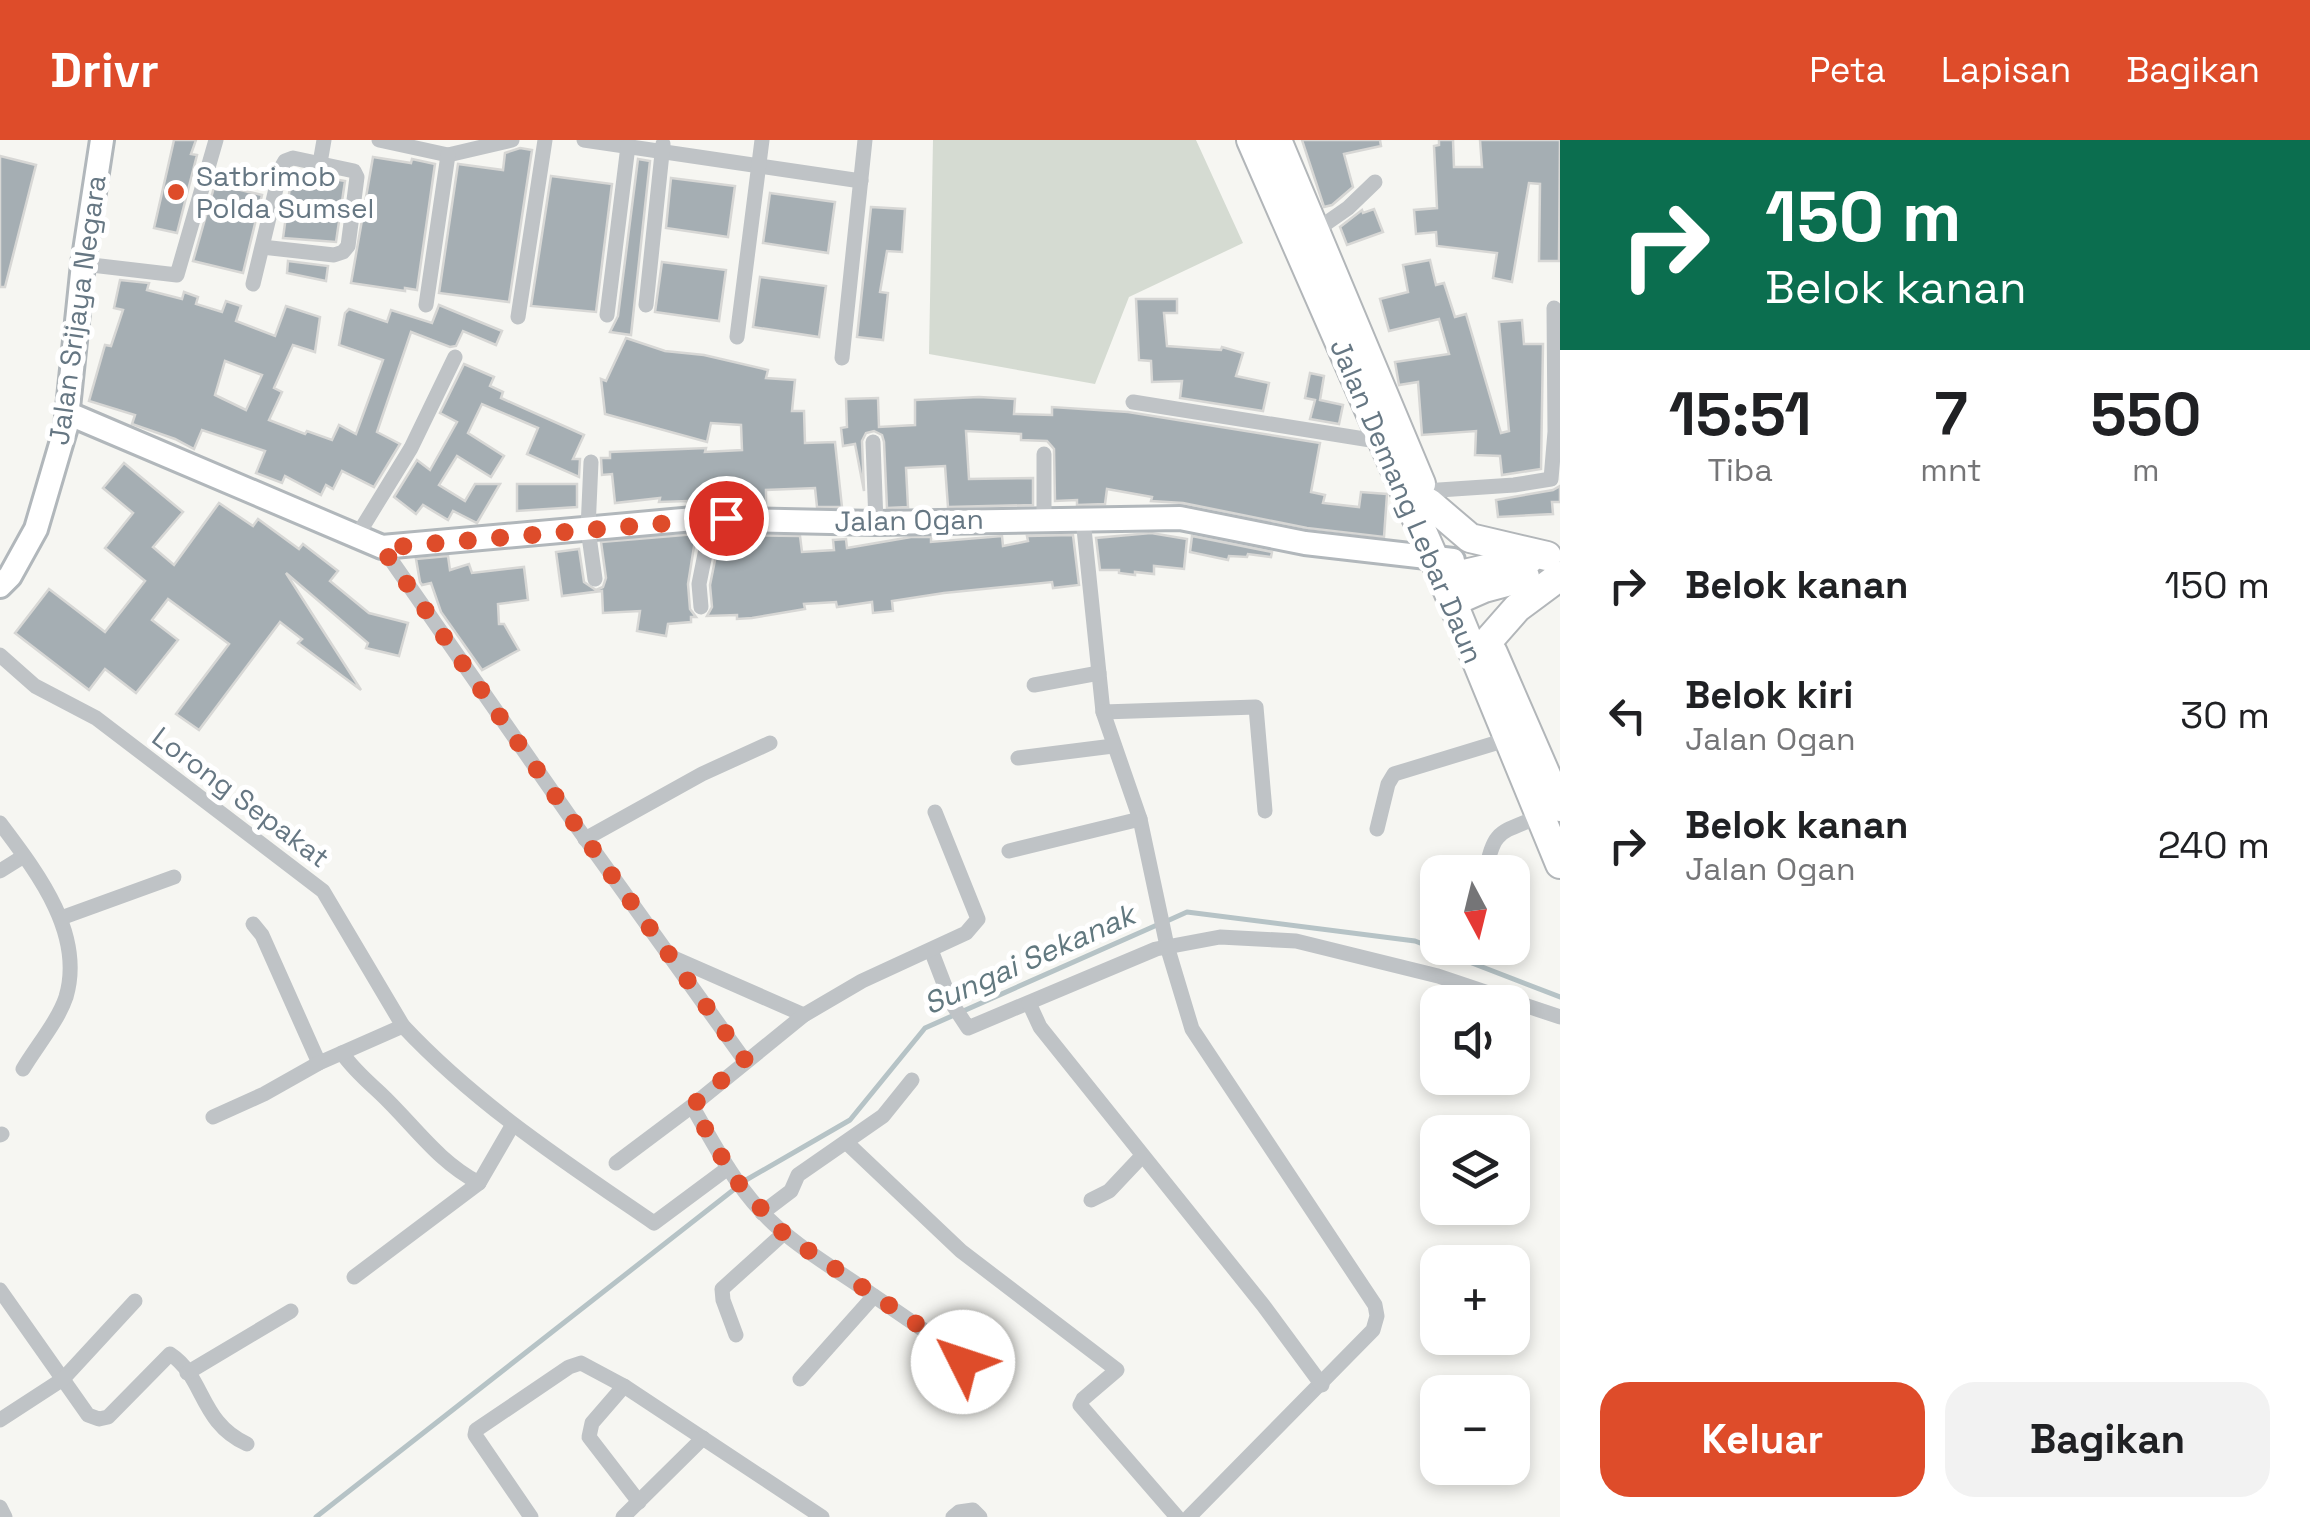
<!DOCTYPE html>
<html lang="id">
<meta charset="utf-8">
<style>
body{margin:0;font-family:"Space Grotesk",sans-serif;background:#f2f2f2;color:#202124;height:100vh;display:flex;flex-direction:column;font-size:38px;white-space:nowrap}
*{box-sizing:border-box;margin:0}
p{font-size:32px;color:#757577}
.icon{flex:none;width:55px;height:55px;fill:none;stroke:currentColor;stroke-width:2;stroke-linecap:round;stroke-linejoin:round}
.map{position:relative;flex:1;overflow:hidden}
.panel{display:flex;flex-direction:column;background:#fff;width:750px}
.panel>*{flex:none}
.banner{background:#0b6e4f;color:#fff;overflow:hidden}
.needle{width:65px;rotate:173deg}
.fabs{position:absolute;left:1420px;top:715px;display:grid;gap:20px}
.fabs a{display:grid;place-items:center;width:110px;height:110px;border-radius:20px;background:#fff;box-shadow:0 5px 15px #0003;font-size:50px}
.pin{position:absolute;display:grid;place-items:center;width:85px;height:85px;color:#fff;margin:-42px;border:5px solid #fff;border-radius:50%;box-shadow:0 2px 10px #0007}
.me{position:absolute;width:110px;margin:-55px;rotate:311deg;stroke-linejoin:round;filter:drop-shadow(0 0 8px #0008)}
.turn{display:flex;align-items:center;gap:35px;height:210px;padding:0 40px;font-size:45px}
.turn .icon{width:130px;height:130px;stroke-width:2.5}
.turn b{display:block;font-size:70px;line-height:85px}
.eta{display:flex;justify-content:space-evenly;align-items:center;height:170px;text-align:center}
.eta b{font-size:60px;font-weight:700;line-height:70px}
.cta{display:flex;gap:20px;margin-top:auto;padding:20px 40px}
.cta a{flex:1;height:115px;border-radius:30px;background:#de4c2a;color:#fff;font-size:40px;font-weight:700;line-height:115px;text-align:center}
.cta a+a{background:#f2f2f2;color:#202124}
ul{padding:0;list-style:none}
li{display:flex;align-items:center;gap:30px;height:130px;padding:0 40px}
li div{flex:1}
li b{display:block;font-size:38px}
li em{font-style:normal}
header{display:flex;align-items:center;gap:60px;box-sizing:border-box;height:140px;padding:0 50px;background:#de4c2a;color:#fff}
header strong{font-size:48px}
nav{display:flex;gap:55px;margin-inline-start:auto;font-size:35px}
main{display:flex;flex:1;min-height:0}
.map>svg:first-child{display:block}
</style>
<header>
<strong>Drivr</strong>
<nav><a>Peta</a><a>Lapisan</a><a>Bagikan</a></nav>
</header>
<main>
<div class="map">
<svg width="1560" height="1377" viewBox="0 0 1560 1377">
<rect width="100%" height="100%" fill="#f6f6f2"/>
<path fill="#d5dbd2" d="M933,0H1196L1243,103L1129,157L1095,244L929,214Z"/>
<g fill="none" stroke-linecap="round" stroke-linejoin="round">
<g stroke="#b6c3c6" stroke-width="5">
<path d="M1167,781L1187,772L1415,801L1560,857"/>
<path d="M316,1377L746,1040L850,980L925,888L1157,785"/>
</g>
</g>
<g fill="#a5aeb3" stroke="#d7d7d5" stroke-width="2.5" fill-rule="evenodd">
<path d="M174,0H196L191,14L197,15L177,93L154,88Z"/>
<path d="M1302,0H1380L1381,6L1344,14L1353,47L1332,65L1324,67Z"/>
<path d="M1439,0H1453L1454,27H1482L1480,0H1560L1559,121H1539L1540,44L1529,43L1512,142L1493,138L1497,113L1437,106L1436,92L1416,94L1414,70L1437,68L1434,6L1439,5Z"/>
<path d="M520,8L532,10L509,162L439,153L458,24L503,30L505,13Z"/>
<path d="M0,16L36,25L5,147H0Z"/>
<path d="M373,17L411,23L412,19L435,24L417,150L405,148V151L351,143Z"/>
<path d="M638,19L650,21L631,195L610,192L618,176Z"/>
<path d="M292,32L345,41L336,102L283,98Z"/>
<path d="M551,36L612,44L596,172L531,166Z"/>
<path d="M671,38L735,46L728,97L666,88Z"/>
<path d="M215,44L262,55L243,133L193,121Z"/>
<path d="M770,53L835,62L828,113L763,103Z"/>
<path d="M871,67L905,69L902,112L887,111L880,152L888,153L883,200L857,197Z"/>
<path d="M1374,69L1383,92L1347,105L1340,87L1362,70L1363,73Z"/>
<path d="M1430,120L1436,145L1444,143L1455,177L1466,174L1501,293L1509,291L1499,182L1522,180L1524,204H1543L1541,329L1502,335L1500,316L1475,315L1476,291L1422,295L1418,242L1399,245L1395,222L1449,214L1439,179L1389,191L1380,159L1408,152L1403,125Z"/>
<path d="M288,121L328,126L326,141L287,133Z"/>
<path d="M662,122L726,130L719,181L655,172Z"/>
<path d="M760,137L826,146L819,197L753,187Z"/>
<path d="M120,140L149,143L147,150L182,159L184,152L198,157L196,164L222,172L226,161L241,166L236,181L275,196L286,166L320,177L315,212L293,205L274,248L282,252L269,280L305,294L307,291L332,300L339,285L356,294L383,220L339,205L345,173L349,169L387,182L391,170L432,183L439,165L502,191L496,205L463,191L456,206L450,207L411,192L377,292L400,304L374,347L342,331L333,349L326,345L321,355L285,336L282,343L256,333L265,311L202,290L194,309L175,299L132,284L135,275L89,261L105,205L111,206L123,170L114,168ZM225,221L262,235L246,270L215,255Z"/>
<path d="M1136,159H1177V173H1164L1167,206L1221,210L1222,207L1243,213L1236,236L1269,243L1263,271L1180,258L1182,241L1152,242L1151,221L1139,220Z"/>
<path d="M626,198L665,211L704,215L768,230L766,238L795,240L792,271H804L805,303L835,302L842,367H817L815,348L766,350V366L688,364V361L659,362L660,358L615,363L612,334L602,335L601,318H610V312L706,308L705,312L742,310L741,285L711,283L707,302L605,274L601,239L606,241Z"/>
<path d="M464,224L494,237L490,246L503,252L501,258L584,295L573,319H580L579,337L527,314L538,288L482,264L468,293L504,316L491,337L457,316L439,345L465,361L475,344H500L477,383L453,371L448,380L423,365L416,374L394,357L417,320L430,330L457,282L440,273Z"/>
<path d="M1310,233L1324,236L1320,260L1343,265L1339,284L1310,279L1315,260L1305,258Z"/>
<path d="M979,257L1015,259L1014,274L1052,275V267L1128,272L1320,303L1311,352L1325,355L1323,363L1359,367L1361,352L1387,354L1384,397L1307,388L1183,363L1151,361L1152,357L1107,349L1105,364L1077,365V360L1055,361L1054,309L1047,301L1021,300V294L966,291L969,339L1033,338V365L948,367L945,326L906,328L908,367L887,368L884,302L882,295L874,291L866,293L862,301L864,351L855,304L843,306L841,288L847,287L846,259L878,258L879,287L915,285V260Z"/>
<path d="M124,323L183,372L153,407L174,425L219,363L253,386L258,379L299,409L303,404L338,431L330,441L369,473L408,483L399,516L366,508L368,503L286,433L361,550L298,503L302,499L280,482L199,590L176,574L229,504L168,459L152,480L178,500L136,553L105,529L89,550L15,493L49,449L105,492L145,441L105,408L133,373L103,348Z"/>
<path d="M517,344H577V367L517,371Z"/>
<path d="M1560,346V362H1552L1553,374L1498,377L1496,360L1553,350Z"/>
<path d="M1151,393L1187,399L1184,429L1154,426V434L1135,432V435L1119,433V430H1100L1096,398Z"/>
<path d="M696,394L688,444L690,469L696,477H691V482L668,484L666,496L637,491L640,471L603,473L602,451L562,456L556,412L579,409L584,442L596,450L603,447L606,438L601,402Z"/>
<path d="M734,395L800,396L802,412L834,410L833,400L846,399L847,408L911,397H931V402L1002,396L1003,406L1028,401L1027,396L1073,395L1079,445L1053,448L1052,442L944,453L892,461L893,471L873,473L872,462L837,467L836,462L804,464L805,469L752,478L737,479V475L707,476L712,467L710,445L717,410L736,409Z"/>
<path d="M1192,396L1272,412L1271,417L1248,414L1247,417L1229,416L1228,420L1190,412Z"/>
<path d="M448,416L450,430L469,424L472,433L524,427L528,460L498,464L499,484H504L519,510L482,530L441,472L431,443L422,445L420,442L416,419Z"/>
</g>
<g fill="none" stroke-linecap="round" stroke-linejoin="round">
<defs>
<g id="secondary">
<path d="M67,273L382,407L694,379L876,383L1180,378L1305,403L1453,420"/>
<path d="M0,446L10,436L36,389L66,287L83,124L102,0"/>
</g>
<g id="highway">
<path d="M1251,0L1443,439L1560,724"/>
<path d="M1277,0L1421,344"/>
<path d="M1429,363L1470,398L1547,416"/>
<path d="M1443,439L1529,419"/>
<path d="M1452,462L1484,448L1525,437"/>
<path d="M1488,501L1517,468L1560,436"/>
<path d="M1493,513L1560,667"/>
</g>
</defs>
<use href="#secondary" stroke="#b1b7bb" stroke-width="28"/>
<use href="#highway" stroke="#b2b6b9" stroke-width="32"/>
<g stroke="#bfc3c6" stroke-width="15">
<path d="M379,0L448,15L512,0"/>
<path d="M584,0L861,41"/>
<path d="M320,23L324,0"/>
<path d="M1315,91L1348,68L1375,42"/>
<path d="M83,124L177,135L216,0"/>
<path d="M253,144L281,28L285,21L293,18L354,31L357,37L348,106L343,112L334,115L262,107"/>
<path d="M426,165L448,15"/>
<path d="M646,165L663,4"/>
<path d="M607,175L628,6"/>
<path d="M518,177L545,0"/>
<path d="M737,197L762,0"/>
<path d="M842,218L865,0"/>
<path d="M1133,262L1383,302"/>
<path d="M873,302L876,383"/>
<path d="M1044,314V378"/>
<path d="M591,322L588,389L595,439"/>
<path d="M1424,351L1514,345L1551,339L1555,292L1554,168"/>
<path d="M1083,379L1103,572L1256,567L1265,671"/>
<path d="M357,396L411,308L455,217"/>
<path d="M382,407L577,687L745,921"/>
<path d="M701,467L699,444L712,379"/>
<path d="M0,515L35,546L96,578L323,751L403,886"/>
<path d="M1034,545L1099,533"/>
<path d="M1103,572L1140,679L1167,806L1192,889L1375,1165L1377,1176L1373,1190L1189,1377"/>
<path d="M1018,618L1113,606"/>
<path d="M0,683C36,731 85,793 66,857C58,881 36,907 23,929"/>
<path d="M1377,689L1388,644L1394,634L1509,599"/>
<path d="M585,699L702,634L770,603"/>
<path d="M1009,711L1140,679"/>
<path d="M0,731L24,716"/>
<path d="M1486,732C1493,688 1502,693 1540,676"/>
<path d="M61,778L174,737"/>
<path d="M253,784L262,795L319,923"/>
<path d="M931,810L951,862L968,888L1156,809L1220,797L1296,801L1438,836L1560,877"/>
<path d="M674,818L804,875"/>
<path d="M1029,863L1040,887L1263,1165L1322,1245"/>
<path d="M342,913C353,929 366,940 380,953C414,985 437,1021 479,1043"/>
<path d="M213,977L264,954L319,923L403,886C477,965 565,1022 654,1083L728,1028"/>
<path d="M0,995L2,994"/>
<path d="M847,1003L961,1111L1117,1230L1083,1259L1080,1265L1177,1377"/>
<path d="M616,1023L692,966"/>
<path d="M1091,1060L1109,1051L1142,1016"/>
<path d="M762,1073L791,1051L798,1035L883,976L912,940"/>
<path d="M354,1137L479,1043L512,986"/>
<path d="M0,1150L88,1275L99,1279L108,1277L170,1214C205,1237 199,1282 247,1304"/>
<path d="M874,1156C836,1129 792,1105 761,1071C732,1040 713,1002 692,966L804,875L862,841L966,793L978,779L935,672"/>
<path d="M736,1195L723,1160L722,1149L784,1093"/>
<path d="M187,1233L291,1171"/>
<path d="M800,1239L874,1156L963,1217L961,1227L945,1244"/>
<path d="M624,1246L592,1283L589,1297L639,1362"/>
<path d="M0,1280L63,1239L135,1161"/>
<path d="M0,1367L5,1377"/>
<path d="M531,1377L475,1295L476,1290L569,1227L581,1223L624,1246L822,1377"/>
<path d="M623,1377L703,1298"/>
<path d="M953,1377L959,1372L973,1370L980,1377"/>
</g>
<use href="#secondary" stroke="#fff" stroke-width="22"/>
<use href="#highway" stroke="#fff" stroke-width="28"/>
</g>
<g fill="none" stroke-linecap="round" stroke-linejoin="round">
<path stroke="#de4c2a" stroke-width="18" stroke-dasharray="0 32.4" d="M726,378L382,408L577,687L745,920L692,966L734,1038L784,1094L958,1212L963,1222"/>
</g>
<circle fill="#de4c2a" stroke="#fff" stroke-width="4" cx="176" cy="52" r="10"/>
<g text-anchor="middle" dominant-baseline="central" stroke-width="10" stroke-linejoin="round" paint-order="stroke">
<g font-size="28" fill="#667783" stroke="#fff" text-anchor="start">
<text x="196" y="36">Satbrimob<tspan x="196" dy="32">Polda Sumsel</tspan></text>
</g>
<g font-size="28" fill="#667783" stroke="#fff">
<text transform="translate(77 170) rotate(-82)">Jalan Srijaya Negara</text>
<text transform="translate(1407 361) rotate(67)">Jalan Demang Lebar Daun</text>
<text transform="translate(909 380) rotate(-1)">Jalan Ogan</text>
<text transform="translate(241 657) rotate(37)">Lorong Sepakat</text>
</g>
<g font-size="30" font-style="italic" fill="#61787f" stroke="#fff">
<text transform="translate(1029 819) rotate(-24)">Sungai Sekanak</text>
</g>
</g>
</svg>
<div class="fabs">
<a><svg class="needle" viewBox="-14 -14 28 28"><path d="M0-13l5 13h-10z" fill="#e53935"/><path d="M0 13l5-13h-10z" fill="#757577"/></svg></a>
<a><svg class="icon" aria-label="sound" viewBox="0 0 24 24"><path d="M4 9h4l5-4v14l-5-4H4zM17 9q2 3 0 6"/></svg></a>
<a><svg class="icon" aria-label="layers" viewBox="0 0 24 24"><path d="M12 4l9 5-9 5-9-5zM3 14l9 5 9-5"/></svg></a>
<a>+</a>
<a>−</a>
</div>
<div class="pin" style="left:726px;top:378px;background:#d93025"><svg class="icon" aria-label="arrive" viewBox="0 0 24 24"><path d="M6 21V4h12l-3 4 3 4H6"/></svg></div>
<svg class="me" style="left:963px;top:1222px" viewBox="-20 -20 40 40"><circle r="19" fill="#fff"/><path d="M0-13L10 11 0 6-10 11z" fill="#de4c2a"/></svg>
</div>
<section class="panel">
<div class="banner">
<div class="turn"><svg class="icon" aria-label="right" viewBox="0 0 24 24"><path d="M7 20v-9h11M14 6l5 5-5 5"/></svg><div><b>150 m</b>Belok kanan</div></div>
</div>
<div class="eta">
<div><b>15:51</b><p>Tiba</p></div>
<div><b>7</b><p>mnt</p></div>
<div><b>550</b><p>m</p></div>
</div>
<ul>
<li><svg class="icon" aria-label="right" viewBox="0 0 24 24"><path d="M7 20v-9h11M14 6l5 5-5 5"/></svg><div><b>Belok kanan</b></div><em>150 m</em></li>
<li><svg class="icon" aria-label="left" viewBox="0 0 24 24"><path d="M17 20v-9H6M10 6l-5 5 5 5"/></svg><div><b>Belok kiri</b><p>Jalan Ogan</p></div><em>30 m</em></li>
<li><svg class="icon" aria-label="right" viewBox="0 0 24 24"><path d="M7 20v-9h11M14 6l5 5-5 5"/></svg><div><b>Belok kanan</b><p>Jalan Ogan</p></div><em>240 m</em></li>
</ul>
<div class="cta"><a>Keluar</a><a>Bagikan</a></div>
</section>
</main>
